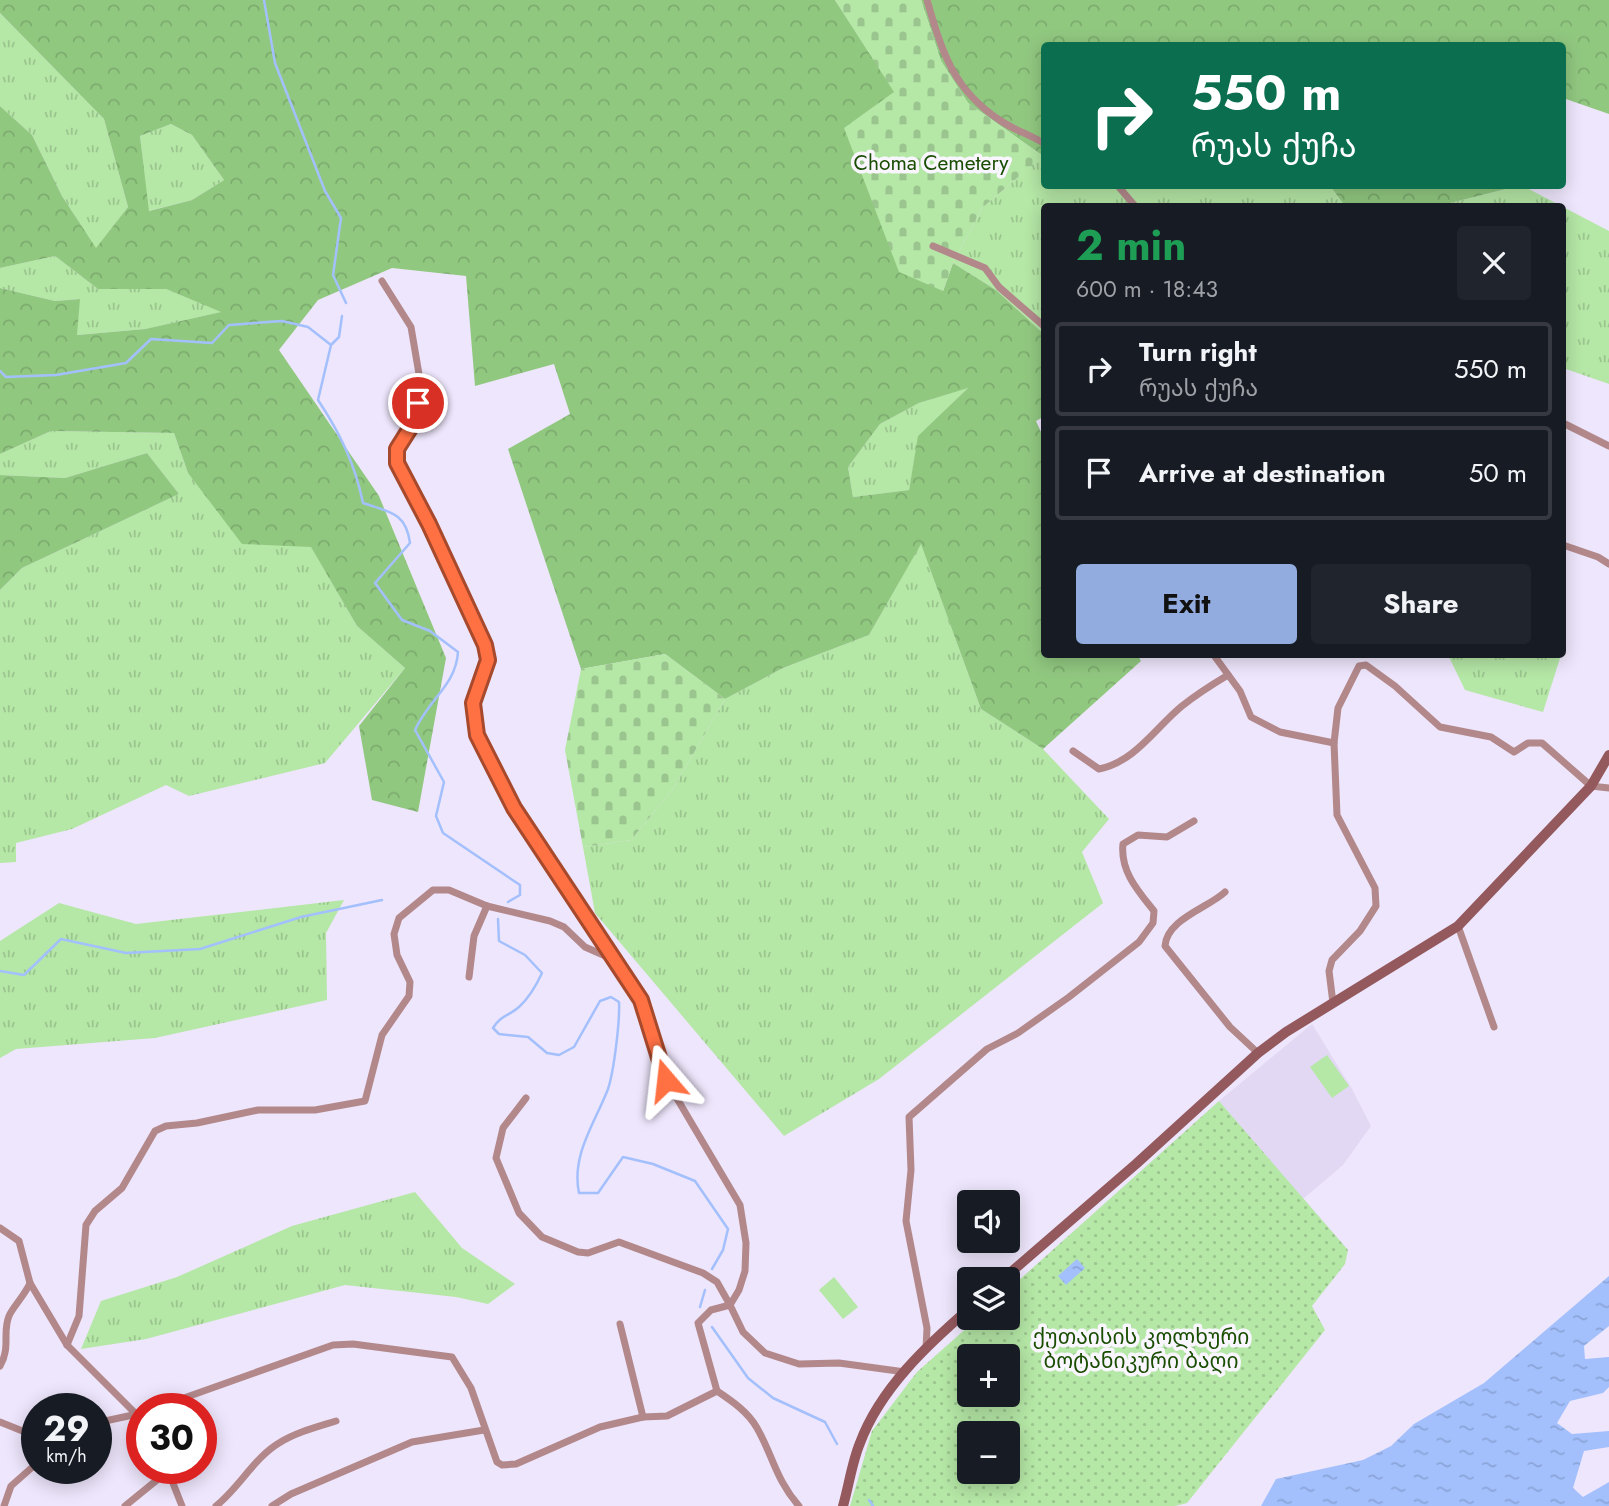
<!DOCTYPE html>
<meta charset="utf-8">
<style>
body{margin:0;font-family:Jost,"Noto Sans Georgian",sans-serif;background:#20242c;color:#f1f3f6;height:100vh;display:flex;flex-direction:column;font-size:26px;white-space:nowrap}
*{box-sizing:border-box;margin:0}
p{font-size:23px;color:#9ea1a6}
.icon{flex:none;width:38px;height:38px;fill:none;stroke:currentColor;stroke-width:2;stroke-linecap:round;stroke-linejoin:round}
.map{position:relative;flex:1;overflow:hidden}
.side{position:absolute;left:1041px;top:203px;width:525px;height:455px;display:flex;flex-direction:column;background:#171b24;border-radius:7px;box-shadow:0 4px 18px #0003}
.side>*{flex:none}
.top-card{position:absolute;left:1041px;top:42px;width:525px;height:147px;border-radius:7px;box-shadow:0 4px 18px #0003;background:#0b6e4f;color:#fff;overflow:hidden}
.fabs{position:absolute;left:957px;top:1190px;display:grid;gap:14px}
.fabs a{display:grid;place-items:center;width:63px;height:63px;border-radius:7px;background:#171b24;box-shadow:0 4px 18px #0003;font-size:35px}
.speed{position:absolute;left:21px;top:1393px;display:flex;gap:14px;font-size:35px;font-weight:700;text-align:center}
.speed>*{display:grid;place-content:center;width:91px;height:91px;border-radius:50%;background:#171b24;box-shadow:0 4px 18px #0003;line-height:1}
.speed small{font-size:18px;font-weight:400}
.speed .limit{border:10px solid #d22;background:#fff;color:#111}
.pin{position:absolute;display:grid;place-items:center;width:60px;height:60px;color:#fff;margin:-30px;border:4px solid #fff;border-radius:50%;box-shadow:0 2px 7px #0007}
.me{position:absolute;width:77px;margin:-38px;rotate:343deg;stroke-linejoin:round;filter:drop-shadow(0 0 5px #0008)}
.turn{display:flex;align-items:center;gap:24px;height:147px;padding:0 35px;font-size:32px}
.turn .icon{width:91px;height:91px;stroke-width:2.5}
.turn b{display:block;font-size:49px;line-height:60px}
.round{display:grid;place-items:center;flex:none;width:74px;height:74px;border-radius:7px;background:#20242c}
.summary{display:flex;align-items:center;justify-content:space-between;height:119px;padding:0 35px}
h1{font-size:42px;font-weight:700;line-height:52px;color:#1e9e55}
.button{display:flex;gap:14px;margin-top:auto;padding:14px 35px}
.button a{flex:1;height:80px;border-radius:7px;background:#93acdf;color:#111;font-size:28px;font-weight:700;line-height:80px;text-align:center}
.button a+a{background:#20242c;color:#f1f3f6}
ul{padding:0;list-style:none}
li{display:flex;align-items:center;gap:21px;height:94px;margin:0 14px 10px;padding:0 21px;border:4px solid #363941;border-radius:7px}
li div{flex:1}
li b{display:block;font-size:26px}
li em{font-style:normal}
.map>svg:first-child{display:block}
</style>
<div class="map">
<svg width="1609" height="1506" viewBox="0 0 1609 1506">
<defs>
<pattern id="grass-tufts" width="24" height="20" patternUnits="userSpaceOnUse" patternTransform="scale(1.75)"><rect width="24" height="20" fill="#b5e7a6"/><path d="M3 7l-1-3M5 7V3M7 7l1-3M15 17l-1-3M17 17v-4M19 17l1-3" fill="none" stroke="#9bc58e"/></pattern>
<pattern id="forest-crowns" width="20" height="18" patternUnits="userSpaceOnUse" patternTransform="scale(1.75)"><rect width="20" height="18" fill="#91c880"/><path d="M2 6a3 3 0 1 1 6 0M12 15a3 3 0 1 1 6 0" fill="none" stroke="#7cab6e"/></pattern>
<pattern id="cemetery-stones" width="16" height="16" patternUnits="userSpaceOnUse" patternTransform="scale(1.75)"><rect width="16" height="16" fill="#b5e7a6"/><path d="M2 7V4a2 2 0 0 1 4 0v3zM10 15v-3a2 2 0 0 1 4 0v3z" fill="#9bc58e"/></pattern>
<pattern id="garden-dots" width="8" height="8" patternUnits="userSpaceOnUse" patternTransform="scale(1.75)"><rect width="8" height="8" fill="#b5e7a6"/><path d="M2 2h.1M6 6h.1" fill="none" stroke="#9bc58e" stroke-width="1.8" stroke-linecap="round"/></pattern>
<pattern id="water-ripples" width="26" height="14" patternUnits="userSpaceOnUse" patternTransform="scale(1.75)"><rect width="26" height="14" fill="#a3c0fd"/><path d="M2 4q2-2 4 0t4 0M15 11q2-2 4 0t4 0" fill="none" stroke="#8ba4d8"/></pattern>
</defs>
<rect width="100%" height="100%" fill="#eee6fc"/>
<path fill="#e2d8f4" d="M1312,1024L1352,1089L1371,1126L1343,1165L1303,1199L1219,1101Z"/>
<g fill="url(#grass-tufts)">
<path d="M0,13L104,119L128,207L96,249L62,196L32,135L0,106Z"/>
<path d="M171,124L192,135L224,180L192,200L148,211L140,136Z"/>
<path d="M1045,154V186H1330L1345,206H1045V335L996,290L953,263L982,208Z"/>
<path d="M1518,186H1523L1609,231V384L1563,368V206H1438Z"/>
<path d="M55,256L98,289H166L222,312L145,329L76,335L79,299L55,301L0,288V268Z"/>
<path d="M969,387L919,436L909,490L853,497L848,467L880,424L919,403Z"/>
<path d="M51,431L174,433L188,473L311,546L357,626L405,668L325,763L189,796L166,785L72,829L16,843V862L0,863V590L22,568L179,494L147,453L65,478L0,475V454Z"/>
<path d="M921,543L981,709L1043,749L1109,819L1082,852L1103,903L879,1079L784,1136L595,913L583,847L631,840L673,789L725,699L783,668L869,635Z"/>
<path d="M1448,655H1561L1543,712L1465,690Z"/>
<path d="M344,900L326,933L327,1000L155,1038L16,1049L0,1058V941L59,903L136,924Z"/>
<path d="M415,1192L462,1248L515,1284L488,1304L456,1297L345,1285L146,1339L81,1349L101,1301L177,1277L292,1226Z"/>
</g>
<g fill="url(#forest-crowns)" fill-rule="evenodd">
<path d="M0,0H835L895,92L943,291L953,263L996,290L1045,335V416L1036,421L1045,441V654L1138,655L1141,661L1043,749L981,709L921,544L869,635L783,668L725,699L665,654L581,669L508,449L570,414L554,364L475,386L466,276L392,268L318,300L279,350L379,496L446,658L418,812L372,800L359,726L405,668L357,626L311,547L242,544L188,473L174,433L51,431L0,454V288L55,301L80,299L77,335L145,329L221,312L166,289H98L55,256L0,268V106L32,135L62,196L96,248L128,207L104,119L0,13ZM171,124L192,135L224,180L192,200L149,211L140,136ZM968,388L918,436L909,490L853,497L848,467L880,424L919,403Z"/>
<path d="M921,0H1609V114L1563,98V46H1045L1043,156L968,103L941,61Z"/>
<path d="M1330,186H1518L1438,206H1345Z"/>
<path d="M147,453L179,494L22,568L0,590V475L65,478Z"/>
</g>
<g fill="url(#cemetery-stones)">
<path d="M835,0H921L941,61L968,103L1043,156L982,208L953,263L943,291L899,272L844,128L894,92Z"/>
<path d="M665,654L725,699L673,789L631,840L583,847L565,750L581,669Z"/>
</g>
<path fill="url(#garden-dots)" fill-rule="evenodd" d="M1219,1101L1348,1250L1345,1264L1312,1306L1325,1330L1187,1503L1175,1506H850L872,1431L917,1372L978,1318H1008V1290ZM970,1356H1008V1395H970ZM970,1433H1008V1472H970Z"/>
<g fill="#b5e7a6">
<path d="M1327,1055L1349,1086L1332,1098L1310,1067Z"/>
<path d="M834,1277L858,1307L843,1319L819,1290Z"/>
</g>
<g fill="url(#water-ripples)">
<path d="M1077,1259L1085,1268L1066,1285L1058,1276Z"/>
<path d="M1609,1276V1326L1584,1346L1585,1359L1609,1357V1387L1603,1393L1570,1401L1557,1423L1572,1434L1609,1431V1447L1584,1451L1573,1488L1583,1497L1609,1482V1506H1261L1276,1479L1363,1460L1391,1446L1414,1424L1484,1383Z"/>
</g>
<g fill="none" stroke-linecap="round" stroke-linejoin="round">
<g stroke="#a3c0fd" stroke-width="2.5">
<path d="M264,0L275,63L325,191L341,218L333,275L346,303"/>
<path d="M332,344L339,337L342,316"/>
<path d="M0,371L6,377L56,375L126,363L151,339L212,343L229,325L282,321L308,327L331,345L318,400C340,433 355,464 363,503C389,512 406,512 410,543L375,583L402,620L430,631L458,652C456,685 429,699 415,730L444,782L436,816L443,833L520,885V895L508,902"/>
<path d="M498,919L499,941L525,955L542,973C536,986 530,997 519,1007C509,1016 501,1015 493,1028L499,1034L528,1037L547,1053L559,1055L574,1047L600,1001L611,997L619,1002C620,1021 614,1071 608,1089C595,1123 571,1155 579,1193H598L623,1157L653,1164L695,1181L728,1229L723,1250L712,1269"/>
<path d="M0,971L24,975L61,939L126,953L200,949L301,917L382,900"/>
<path d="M700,1307L705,1290"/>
<path d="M712,1327L748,1378L773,1398L825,1422L837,1444"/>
<path d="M869,1500L873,1506"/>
</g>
<g stroke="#b2888b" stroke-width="7">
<path d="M927,0C942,52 953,90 1001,121C1014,130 1031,135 1045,144"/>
<path d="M1118,186L1135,206"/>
<path d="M933,246L985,268L999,287L1045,327"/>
<path d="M382,281L411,327L420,380L414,422L397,448V463L429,524L485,645L488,661L473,703L477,735L515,808L641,1000L666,1080L740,1205L746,1243L745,1271L739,1290L730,1305L717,1282L703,1273L619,1242L588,1253L578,1252L542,1237L519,1213L496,1158L503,1128L526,1098"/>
<path d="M1563,423L1609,446"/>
<path d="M1563,545L1598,557L1609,564"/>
<path d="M1213,654L1240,691L1251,717L1280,732L1334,743L1337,815L1375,888L1376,906L1360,931L1332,960L1329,971L1333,1003"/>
<path d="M1334,743L1338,708L1359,666L1366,665L1395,686L1440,727L1491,737L1514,752L1528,743H1542L1591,786L1609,788"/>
<path d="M1073,751L1099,769C1135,762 1156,727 1182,706C1197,694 1213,684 1228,675"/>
<path d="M1225,892C1208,908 1167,919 1165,946L1230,1027L1258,1053"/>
<path d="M1458,926L1494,1027"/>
<path d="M469,977L474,936L487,906"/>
<path d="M0,1228L19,1241L30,1283L67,1345L142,1420"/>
<path d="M620,1324L643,1417"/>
<path d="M67,1345L79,1316L86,1225L95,1211L122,1188L155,1131L166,1126L197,1123L258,1110H315L365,1101L382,1035L409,996L410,982L397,955L394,934L399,918L433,890H449L487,906L550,921L564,927L585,947L610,958"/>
<path d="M926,1349L927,1328L906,1221L911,1170L909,1117L987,1049L1018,1033L1069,997L1139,942L1153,923L1154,911C1138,891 1120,871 1123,844L1138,835L1167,837L1194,821"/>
<path d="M0,1366C11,1347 2,1333 9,1316C12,1308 25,1295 30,1283"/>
<path d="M153,1409L333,1345L353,1344L452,1357L471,1388L497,1462L502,1465L516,1464L600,1427L643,1417L667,1416L717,1391"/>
<path d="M0,1422L25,1432L37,1431"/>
<path d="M96,1423L142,1413"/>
<path d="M167,1468L182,1506"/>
<path d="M4,1506L11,1486L37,1463"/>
<path d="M125,1506L168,1471"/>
<path d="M216,1506C239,1488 254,1458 279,1443C297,1432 317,1427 336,1421"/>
<path d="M272,1506L291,1494L412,1442L484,1430"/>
<path d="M799,1506C776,1480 773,1456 757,1428C748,1412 732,1401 717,1391L698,1323L711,1310L730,1305L743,1332L765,1353L799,1364L839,1363L905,1372"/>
</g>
<g stroke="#93595d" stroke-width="10">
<path d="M1003,1279L1136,1164L1258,1053L1286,1032L1458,926L1591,786L1609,755"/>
<path d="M843,1506C849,1485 852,1462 860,1443C880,1389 927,1345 970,1308"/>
</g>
</g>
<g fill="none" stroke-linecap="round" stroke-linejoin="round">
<defs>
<path id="route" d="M418,403L414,422L397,449V463L429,524L485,645L488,660L473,703L477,735L514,808L641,1000L666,1080"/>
</defs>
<use href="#route" stroke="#a6492c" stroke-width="18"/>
<use href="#route" stroke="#ff7043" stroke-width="12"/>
</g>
<g text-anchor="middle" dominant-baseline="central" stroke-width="7" stroke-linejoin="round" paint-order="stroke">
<g font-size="21" fill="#194d00" stroke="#f9f6ff">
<text x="931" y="163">Choma Cemetery</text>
<text x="1141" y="1337">ქუთაისის კოლხური<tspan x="1141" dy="24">ბოტანიკური ბაღი</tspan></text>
</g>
</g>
</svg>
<div class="fabs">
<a><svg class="icon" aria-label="sound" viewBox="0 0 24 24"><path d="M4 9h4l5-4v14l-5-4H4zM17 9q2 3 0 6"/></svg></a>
<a><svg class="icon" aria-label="layers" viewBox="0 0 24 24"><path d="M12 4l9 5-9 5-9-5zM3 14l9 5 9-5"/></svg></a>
<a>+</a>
<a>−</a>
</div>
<div class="speed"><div>29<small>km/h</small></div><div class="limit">30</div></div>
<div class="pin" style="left:418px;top:403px;background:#d93025"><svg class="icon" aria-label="arrive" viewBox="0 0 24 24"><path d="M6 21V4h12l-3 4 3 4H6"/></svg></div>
<svg class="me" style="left:666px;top:1080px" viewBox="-20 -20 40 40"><path d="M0-17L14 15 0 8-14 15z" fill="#ff7043" stroke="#fff" stroke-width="4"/></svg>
<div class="top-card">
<div class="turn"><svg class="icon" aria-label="right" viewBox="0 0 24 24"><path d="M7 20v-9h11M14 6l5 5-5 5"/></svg><div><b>550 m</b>რუას ქუჩა</div></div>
</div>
<section class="side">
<div class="summary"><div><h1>2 min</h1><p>600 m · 18:43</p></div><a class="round"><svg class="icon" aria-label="close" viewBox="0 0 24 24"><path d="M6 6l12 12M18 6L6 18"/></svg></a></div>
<ul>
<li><svg class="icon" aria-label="right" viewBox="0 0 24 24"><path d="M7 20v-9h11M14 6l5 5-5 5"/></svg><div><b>Turn right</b><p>რუას ქუჩა</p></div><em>550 m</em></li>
<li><svg class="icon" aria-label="arrive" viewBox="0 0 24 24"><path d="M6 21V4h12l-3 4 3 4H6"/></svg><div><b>Arrive at destination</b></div><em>50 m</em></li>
</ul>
<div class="button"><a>Exit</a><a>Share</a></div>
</section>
</div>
